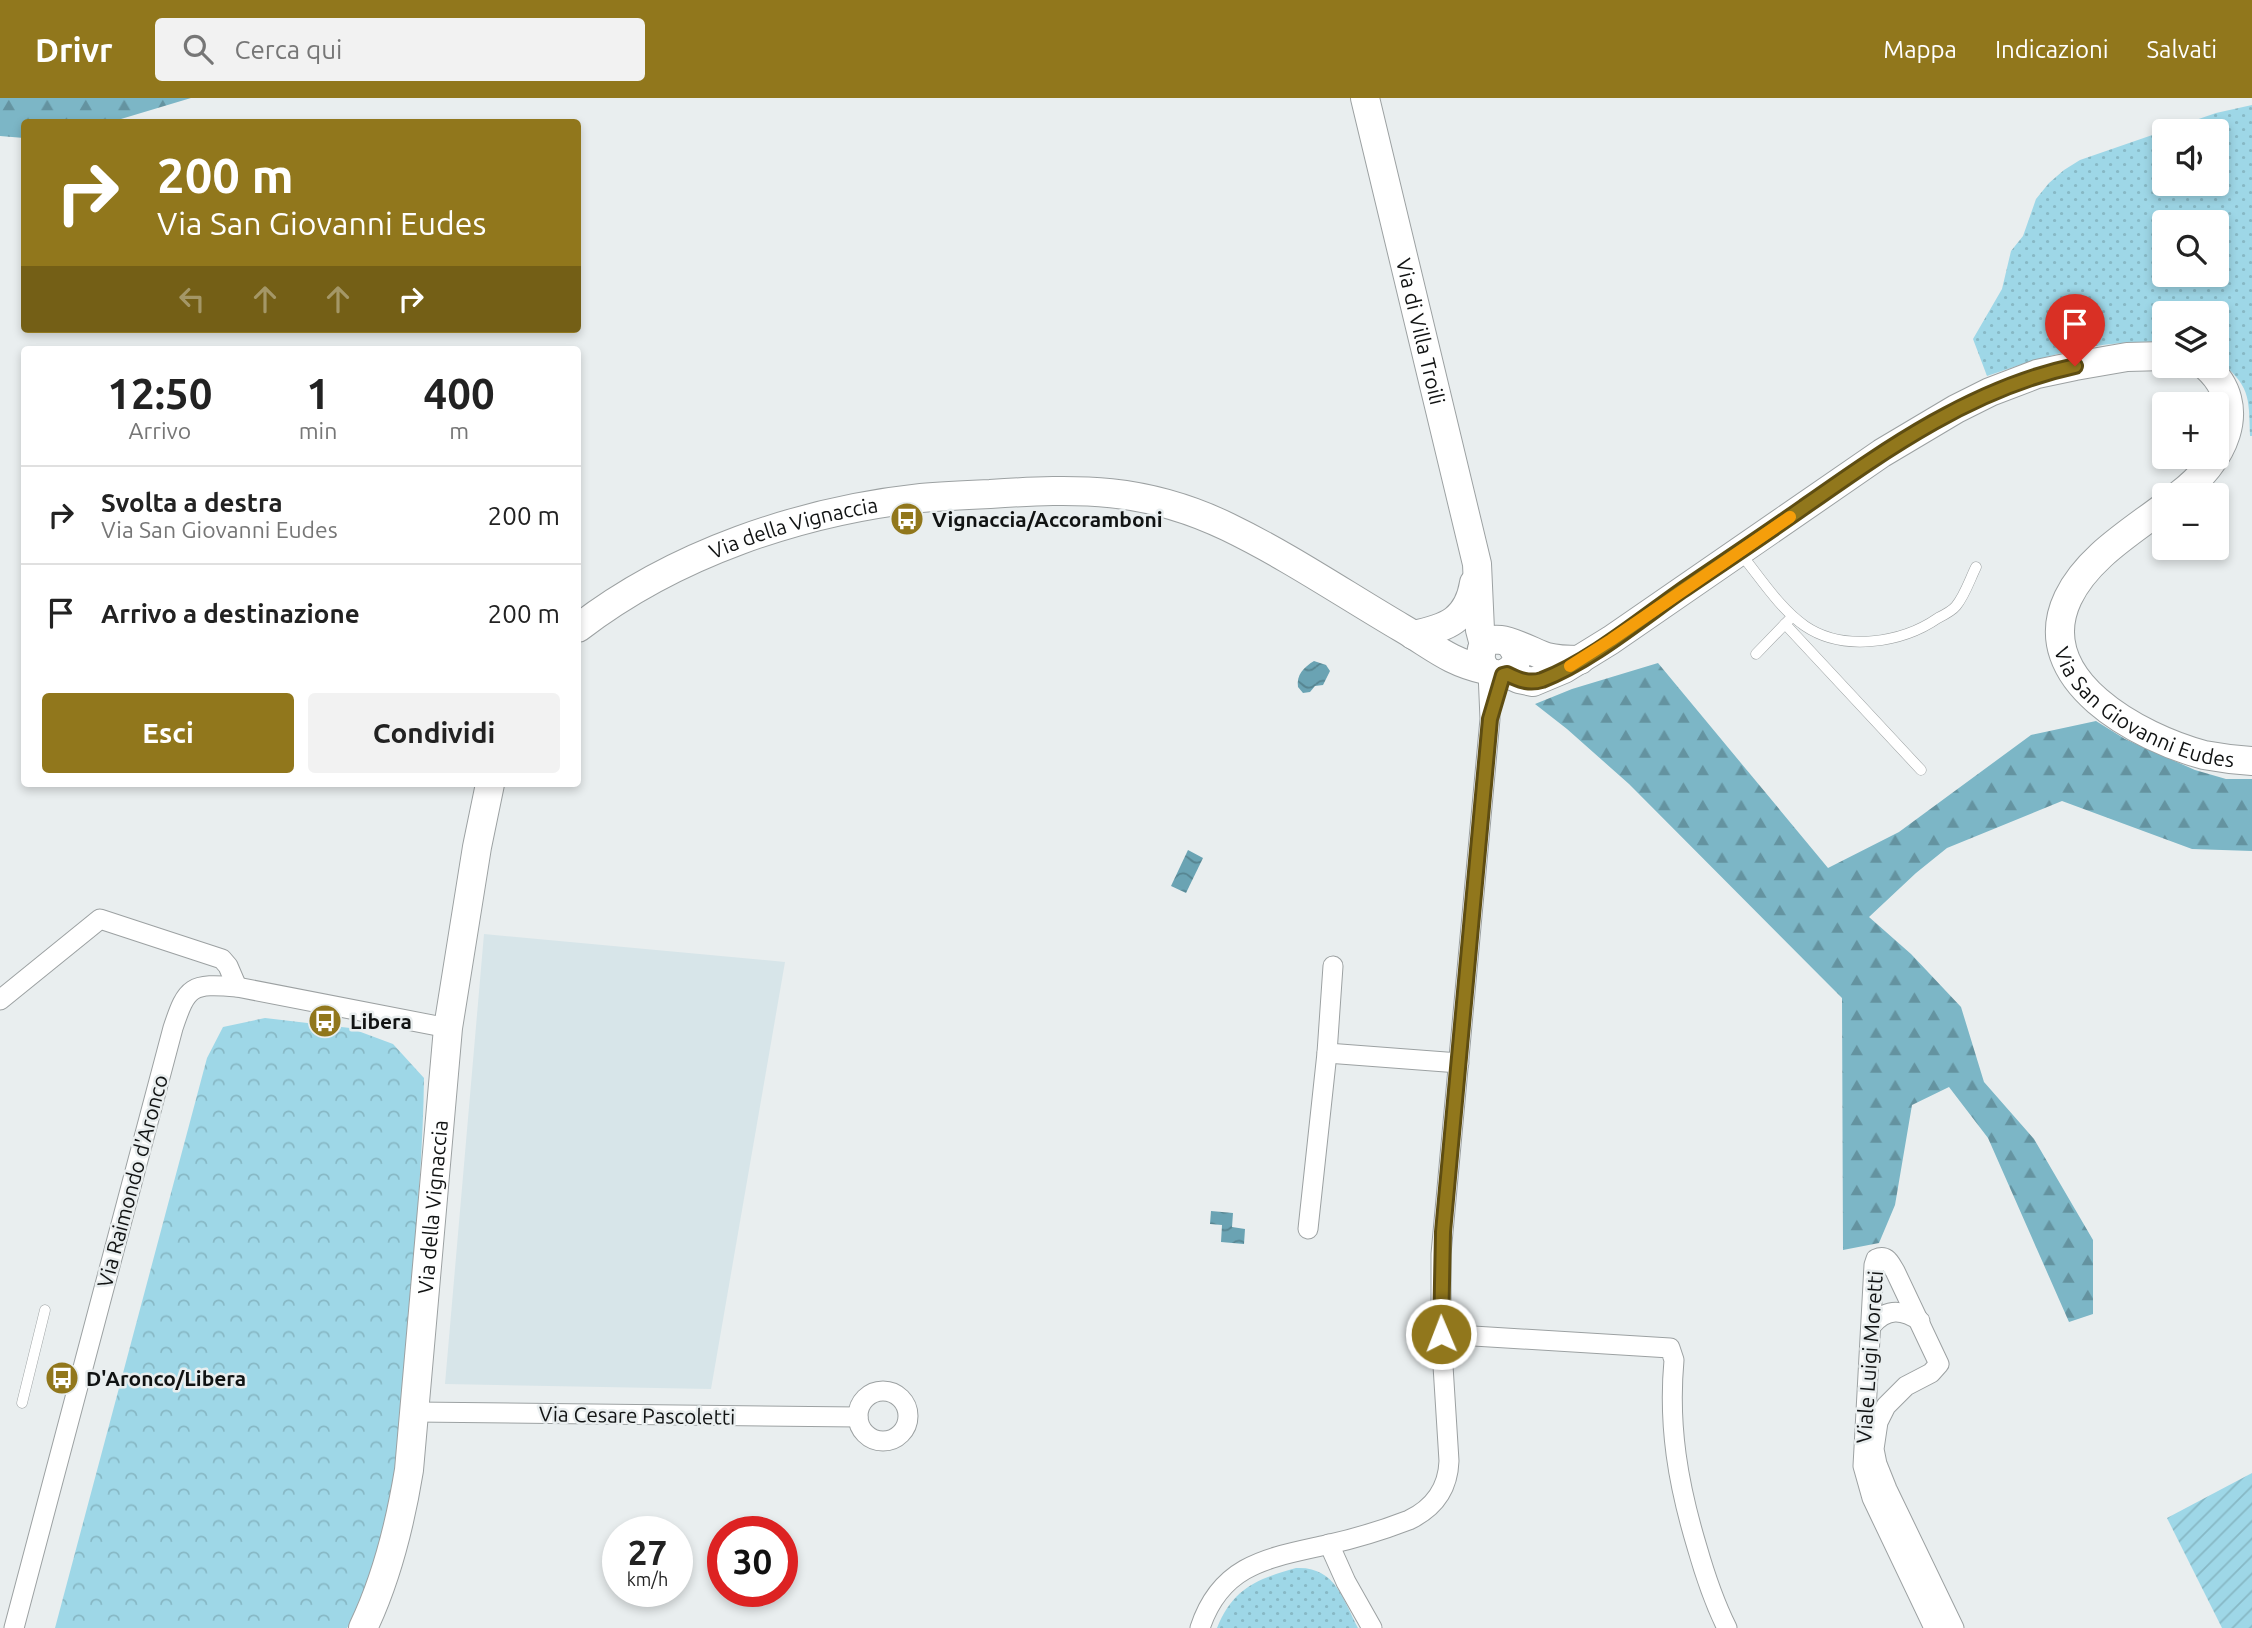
<!DOCTYPE html>
<html lang="it">
<meta charset="utf-8">
<style>
body{margin:0;font-family:Ubuntu,sans-serif;background:#f2f2f2;color:#222;height:100vh;display:flex;flex-direction:column;font-size:26px;white-space:nowrap}
*{box-sizing:border-box;margin:0}
p{font-size:23px;color:#767676}
.icon{flex:none;width:38px;height:38px;fill:none;stroke:currentColor;stroke-width:2;stroke-linecap:round;stroke-linejoin:round}
.map{position:relative;flex:1;overflow:hidden}
.panel{position:absolute;left:21px;top:248px;width:560px;height:441px;display:flex;flex-direction:column;background:#fff;border-radius:7px;box-shadow:0 4px 10px #0003}
.panel>*{flex:none}
.top-card{position:absolute;left:21px;top:21px;width:560px;height:214px;border-radius:7px;box-shadow:0 4px 10px #0003;background:#91771c;color:#fff;overflow:hidden}
.tools{position:absolute;left:2152px;top:21px;display:grid;gap:14px}
.tools a{display:grid;place-items:center;width:77px;height:77px;border-radius:7px;background:#fff;box-shadow:0 4px 10px #0003;font-size:35px}
.speed{position:absolute;left:602px;top:1418px;display:flex;gap:14px;font-size:35px;font-weight:700;text-align:center}
.speed>*{display:grid;place-content:center;width:91px;height:91px;border-radius:50%;background:#fff;box-shadow:0 4px 10px #0003;line-height:1}
.speed small{font-size:18px;font-weight:400}
.speed .limit{border:10px solid #d22;background:#fff;color:#111}
.pin{position:absolute;display:grid;place-items:center;width:60px;height:60px;color:#fff;margin:-72px -30px;border-radius:50% 50% 50% 0;rotate:-45deg;box-shadow:0 0 7px #0007}
.pin .icon{rotate:45deg}
.me{position:absolute;width:77px;margin:-38px;rotate:359deg;stroke-linejoin:round;filter:drop-shadow(0 0 5px #0008)}
.turn{display:flex;align-items:center;gap:24px;height:147px;padding:0 21px;font-size:32px}
.turn .icon{width:91px;height:91px;stroke-width:2.5}
.turn b{display:block;font-size:49px;line-height:60px}
.lanes{display:flex;align-items:center;height:66px;padding:0 21px;background:#0003;justify-content:center;gap:35px;direction:ltr}
.lanes .off{opacity:.35}
.eta{display:flex;justify-content:space-evenly;align-items:center;height:119px;text-align:center}
.eta b{font-size:42px;font-weight:600;line-height:49px}
.cta{display:flex;gap:14px;margin-top:auto;padding:14px 21px}
.cta a{flex:1;height:80px;border-radius:7px;background:#91771c;color:#fff;font-size:28px;font-weight:600;line-height:80px;text-align:center}
.cta a+a{background:#f2f2f2;color:#222}
ul{padding:0;list-style:none}
li{display:flex;align-items:center;gap:21px;height:98px;padding:0 21px;border-top:2px solid #e0e0e0}
li div{flex:1}
li b{display:block;font-size:26px}
li em{font-style:normal}
header{display:flex;align-items:center;gap:42px;box-sizing:border-box;height:98px;padding:0 35px;background:#91771c;color:#fff}
header strong{font-size:33px}
nav{display:flex;gap:38px;margin-inline-start:auto;font-size:24px}
.search{width:490px;height:63px;background:#f2f2f2;display:flex;align-items:center;gap:18px;box-sizing:border-box;padding:0 24px;border-radius:7px;color:#767676;font-size:26px}
.map>svg:first-child{display:block}
</style>
<header>
<strong>Drivr</strong>
<div class="search"><svg class="icon" aria-label="search" viewBox="0 0 24 24"><circle cx="10" cy="10" r="6"/><path d="M15 15l6 6"/></svg>Cerca qui</div>
<nav><a>Mappa</a><a>Indicazioni</a><a>Salvati</a></nav>
</header>
<div class="map">
<svg width="2252" height="1530" viewBox="0 0 2252 1530">
<defs>
<pattern id="grass-dots" width="8" height="8" patternUnits="userSpaceOnUse" patternTransform="scale(1.75)"><rect width="8" height="8" fill="#9ed7e7"/><path d="M2 2h.1M6 6h.1" fill="none" stroke="#87b8c5" stroke-width="1.8" stroke-linecap="round"/></pattern>
<pattern id="forest-firs" width="22" height="20" patternUnits="userSpaceOnUse" patternTransform="scale(1.75)"><rect width="22" height="20" fill="#7cb6c6"/><path d="M5 1l3.5 6h-7zM16 11l3.5 6h-7z" fill="#6493a0"/></pattern>
<pattern id="park-crowns" width="20" height="18" patternUnits="userSpaceOnUse" patternTransform="scale(1.75)"><rect width="20" height="18" fill="#9ed7e7"/><path d="M2 6a3 3 0 1 1 6 0M12 15a3 3 0 1 1 6 0" fill="none" stroke="#87b8c5"/></pattern>
<pattern id="garden-furrows" width="10" height="10" patternUnits="userSpaceOnUse" patternTransform="scale(1.75)"><rect width="10" height="10" fill="#9ed7e7"/><path d="M-1 1l2-2M0 10L10 0M9 11l2-2" fill="none" stroke="#87b8c5"/></pattern>
<pattern id="water-waves" width="16" height="10" patternUnits="userSpaceOnUse" patternTransform="scale(1.75)"><rect width="16" height="10" fill="#6aa3b3"/><path d="M0 5q4-4 8 0t8 0" fill="none" stroke="#568490"/></pattern>
</defs>
<rect width="100%" height="100%" fill="#e9eeef"/>
<path fill="#d7e5e9" d="M484,836L785,864L711,1291L445,1286Z"/>
<g fill="url(#grass-dots)" fill-rule="evenodd">
<path d="M2252,7V338H2250C2249,297 2250,288 2217,261V215H2165V244C2101,241 2046,257 1987,278L1973,241L2002,191L2011,153L2023,138L2036,101L2049,85L2064,72L2080,62L2216,15ZM2165,33H2217V86H2165ZM2165,124H2217V177H2165Z"/>
<path d="M1296,1470C1335,1468 1343,1501 1358,1530H1217C1233,1490 1257,1481 1296,1470Z"/>
</g>
<g fill="url(#forest-firs)">
<path d="M0,0H191L111,24H24V40L0,38Z"/>
<path d="M1658,565L1828,770L1899,734L2031,637L2096,623L2125,641L2195,672L2226,681H2252V753L2192,751L2062,703L1947,750L1916,775L1869,819L1911,856L1961,909L1984,984L2034,1041L2093,1142V1216L2069,1224L1988,1040L1949,989L1912,1007L1895,1107L1879,1145L1843,1152L1842,900L1629,686L1567,631L1535,606L1572,591Z"/>
</g>
<path fill="url(#park-crowns)" d="M265,920L350,930L393,946L424,980C423,1056 416,1132 410,1209C404,1297 400,1388 372,1472C366,1493 360,1512 347,1530H55L207,960L223,929Z"/>
<path fill="url(#garden-furrows)" d="M2252,1375V1530H2222L2167,1420Z"/>
<g fill="url(#water-waves)">
<path d="M1314,563L1326,567L1330,573L1323,587L1315,588L1310,594L1303,595L1298,589C1296,577 1304,569 1314,563Z"/>
<path d="M1188,752L1203,760L1186,795L1171,788Z"/>
<path d="M1211,1113L1233,1115L1232,1129L1245,1131L1244,1146L1221,1144L1222,1127L1210,1126Z"/>
</g>
<g fill="none" stroke-linecap="round" stroke-linejoin="round">
<defs>
<g id="lane">
<path d="M1740,455C1760,479 1779,510 1805,528C1843,554 1902,545 1938,520C1944,517 1952,513 1956,508C1965,497 1970,481 1976,469"/>
<path d="M1792,519L1785,526L1921,672"/>
<path d="M1756,556L1785,526"/>
<path d="M22,1305L45,1212"/>
</g>
<g id="street">
<path d="M0,902L100,821L222,861L228,868L237,889"/>
<path d="M1327,955L1459,965"/>
<path d="M1308,1131L1327,955L1333,868"/>
<path d="M1872,1227C1887,1210 1902,1211 1920,1223"/>
<path d="M1441,1236L1670,1250L1674,1262C1668,1328 1678,1386 1697,1449C1705,1477 1714,1504 1727,1530"/>
<circle cx="883" cy="1318" r="25"/>
<path d="M415,1314L858,1319"/>
<path d="M1329,1446L1346,1484L1372,1530"/>
<path d="M14,1530L173,930C187,888 191,885 237,889L448,930"/>
<path d="M1200,1530C1221,1466 1268,1460 1326,1447C1354,1441 1383,1432 1409,1422C1434,1410 1448,1391 1449,1363L1441,1236V1156L1490,621L1488,574"/>
<path d="M1934,1530L1872,1400L1863,1368L1874,1167L1876,1161C1887,1156 1890,1165 1895,1173L1939,1266L1931,1275L1906,1288L1886,1308L1878,1324L1874,1351L1877,1366L1887,1391L1954,1530"/>
</g>
<g id="secondary">
<path id="s1" d="M1365,0L1477,466L1480,532L1484,547"/>
<path d="M2179,397C2222,365 2252,309 2206,268"/>
<path id="s2" d="M2165,408C2131,434 2087,460 2068,500C2029,582 2140,640 2204,657C2220,660 2236,662 2252,663"/>
<path id="s3" d="M578,530C674,456 800,413 921,400C944,398 967,397 990,396C1079,390 1145,389 1228,429C1288,458 1344,496 1402,530C1433,548 1449,564 1486,572"/>
<path d="M1413,537C1447,530 1468,522 1474,485"/>
<path d="M1509,544L1517,556L1515,568L1503,577L1490,575C1484,570 1480,565 1481,556C1484,524 1532,555 1547,559C1558,562 1569,562 1580,562"/>
<path d="M1508,576L1519,581L1533,584L1564,571L1611,542L1882,355L1956,311L1990,294L2037,276L2075,268L2127,259L2165,258"/>
<path id="s4" d="M363,1530C387,1480 400,1427 409,1372L448,930L477,749L490,686"/>
</g>
</defs>
<use href="#lane" stroke="#9ca1a2" stroke-width="11"/>
<use href="#street" stroke="#9ca1a2" stroke-width="21"/>
<use href="#secondary" stroke="#9ca1a2" stroke-width="30"/>
<use href="#lane" stroke="#fff" stroke-width="10"/>
<use href="#street" stroke="#fff" stroke-width="19"/>
<use href="#secondary" stroke="#fff" stroke-width="28"/>
</g>
<g fill="none" stroke-linecap="round" stroke-linejoin="round">
<defs>
<path id="route" d="M1441,1236L1443,1134L1490,621L1503,577L1507,576C1519,582 1529,586 1542,582C1589,564 1640,522 1681,493C1722,465 1763,438 1804,409C1888,350 1973,290 2075,268"/>
</defs>
<use href="#route" stroke="#5e4d12" stroke-width="18"/>
<use href="#route" stroke="#91771c" stroke-width="12"/>
<path stroke="#f59e0b" stroke-width="12" d="M1570,568L1611,542L1790,419"/>
</g>
<defs>
<symbol id="bus-disc" viewBox="-11 -11 22 22"><circle r="9.5" fill="#91771c" stroke="#e9eeef"/><path d="M-5-6H5V4H4V6H2V4H-2V6H-4V4H-5ZM-3.5-4V0h7V-4ZM-3.5 1.2v1.5H-2V1.2ZM2 1.2v1.5H3.5V1.2Z" fill="#fff"/></symbol>
</defs>
<g fill-rule="evenodd">
<use href="#bus-disc" x="888" y="402" width="38" height="38"/>
<use href="#bus-disc" x="306" y="904" width="38" height="38"/>
<use href="#bus-disc" x="43" y="1261" width="38" height="38"/>
</g>
<g text-anchor="middle" dominant-baseline="central" stroke-width="5" stroke-linejoin="round" paint-order="stroke">
<g font-size="21" fill="#111313" stroke="#e9eeef">
<text stroke="none"><textPath href="#s1" startOffset="240">Via di Villa Troili</textPath></text>
<text stroke="none"><textPath href="#s3" startOffset="240">Via della Vignaccia</textPath></text>
<text stroke="none"><textPath href="#s2" startOffset="294">Via San Giovanni Eudes</textPath></text>
<text transform="translate(132 1083) rotate(-75)">Via Raimondo d'Aronco</text>
<text stroke="none"><textPath href="#s4" startOffset="429">Via della Vignaccia</textPath></text>
<text transform="translate(1869 1259) rotate(-86)">Viale Luigi Moretti</text>
<text transform="translate(637 1317) rotate(1)">Via Cesare Pascoletti</text>
</g>
<g font-size="21" font-weight="bold" fill="#111313" stroke="#e9eeef" text-anchor="start">
<text x="932" y="421">Vignaccia/Accoramboni</text>
<text x="350" y="923">Libera</text>
<text x="86" y="1280">D'Aronco/Libera</text>
</g>
</g>
</svg>
<div class="tools">
<a><svg class="icon" aria-label="sound" viewBox="0 0 24 24"><path d="M4 9h4l5-4v14l-5-4H4zM17 9q2 3 0 6"/></svg></a>
<a><svg class="icon" aria-label="search" viewBox="0 0 24 24"><circle cx="10" cy="10" r="6"/><path d="M15 15l6 6"/></svg></a>
<a><svg class="icon" aria-label="layers" viewBox="0 0 24 24"><path d="M12 4l9 5-9 5-9-5zM3 14l9 5 9-5"/></svg></a>
<a>+</a>
<a>−</a>
</div>
<div class="speed"><div>27<small>km/h</small></div><div class="limit">30</div></div>
<div class="pin" style="left:2075px;top:268px;background:#d93025"><svg class="icon" aria-label="arrive" viewBox="0 0 24 24"><path d="M6 21V4h12l-3 4 3 4H6"/></svg></div>
<svg class="me" style="left:1441px;top:1236px" viewBox="-20 -20 40 40"><circle r="17" fill="#91771c" stroke="#fff" stroke-width="3"/><path d="M0-11L8 9 0 5-8 9z" fill="#fff"/></svg>
<div class="top-card">
<div class="turn"><svg class="icon" aria-label="right" viewBox="0 0 24 24"><path d="M7 20v-9h11M14 6l5 5-5 5"/></svg><div><b>200 m</b>Via San Giovanni Eudes</div></div>
<div class="lanes"><svg class="icon off" aria-label="left" viewBox="0 0 24 24"><path d="M17 20v-9H6M10 6l-5 5 5 5"/></svg><svg class="icon off" aria-label="ahead" viewBox="0 0 24 24"><path d="M12 20V5M6 11l6-6 6 6"/></svg><svg class="icon off" aria-label="ahead" viewBox="0 0 24 24"><path d="M12 20V5M6 11l6-6 6 6"/></svg><svg class="icon" aria-label="right" viewBox="0 0 24 24"><path d="M7 20v-9h11M14 6l5 5-5 5"/></svg></div>
</div>
<section class="panel">
<div class="eta">
<div><b>12:50</b><p>Arrivo</p></div>
<div><b>1</b><p>min</p></div>
<div><b>400</b><p>m</p></div>
</div>
<ul>
<li><svg class="icon" aria-label="right" viewBox="0 0 24 24"><path d="M7 20v-9h11M14 6l5 5-5 5"/></svg><div><b>Svolta a destra</b><p>Via San Giovanni Eudes</p></div><em>200 m</em></li>
<li><svg class="icon" aria-label="arrive" viewBox="0 0 24 24"><path d="M6 21V4h12l-3 4 3 4H6"/></svg><div><b>Arrivo a destinazione</b></div><em>200 m</em></li>
</ul>
<div class="cta"><a>Esci</a><a>Condividi</a></div>
</section>
</div>
